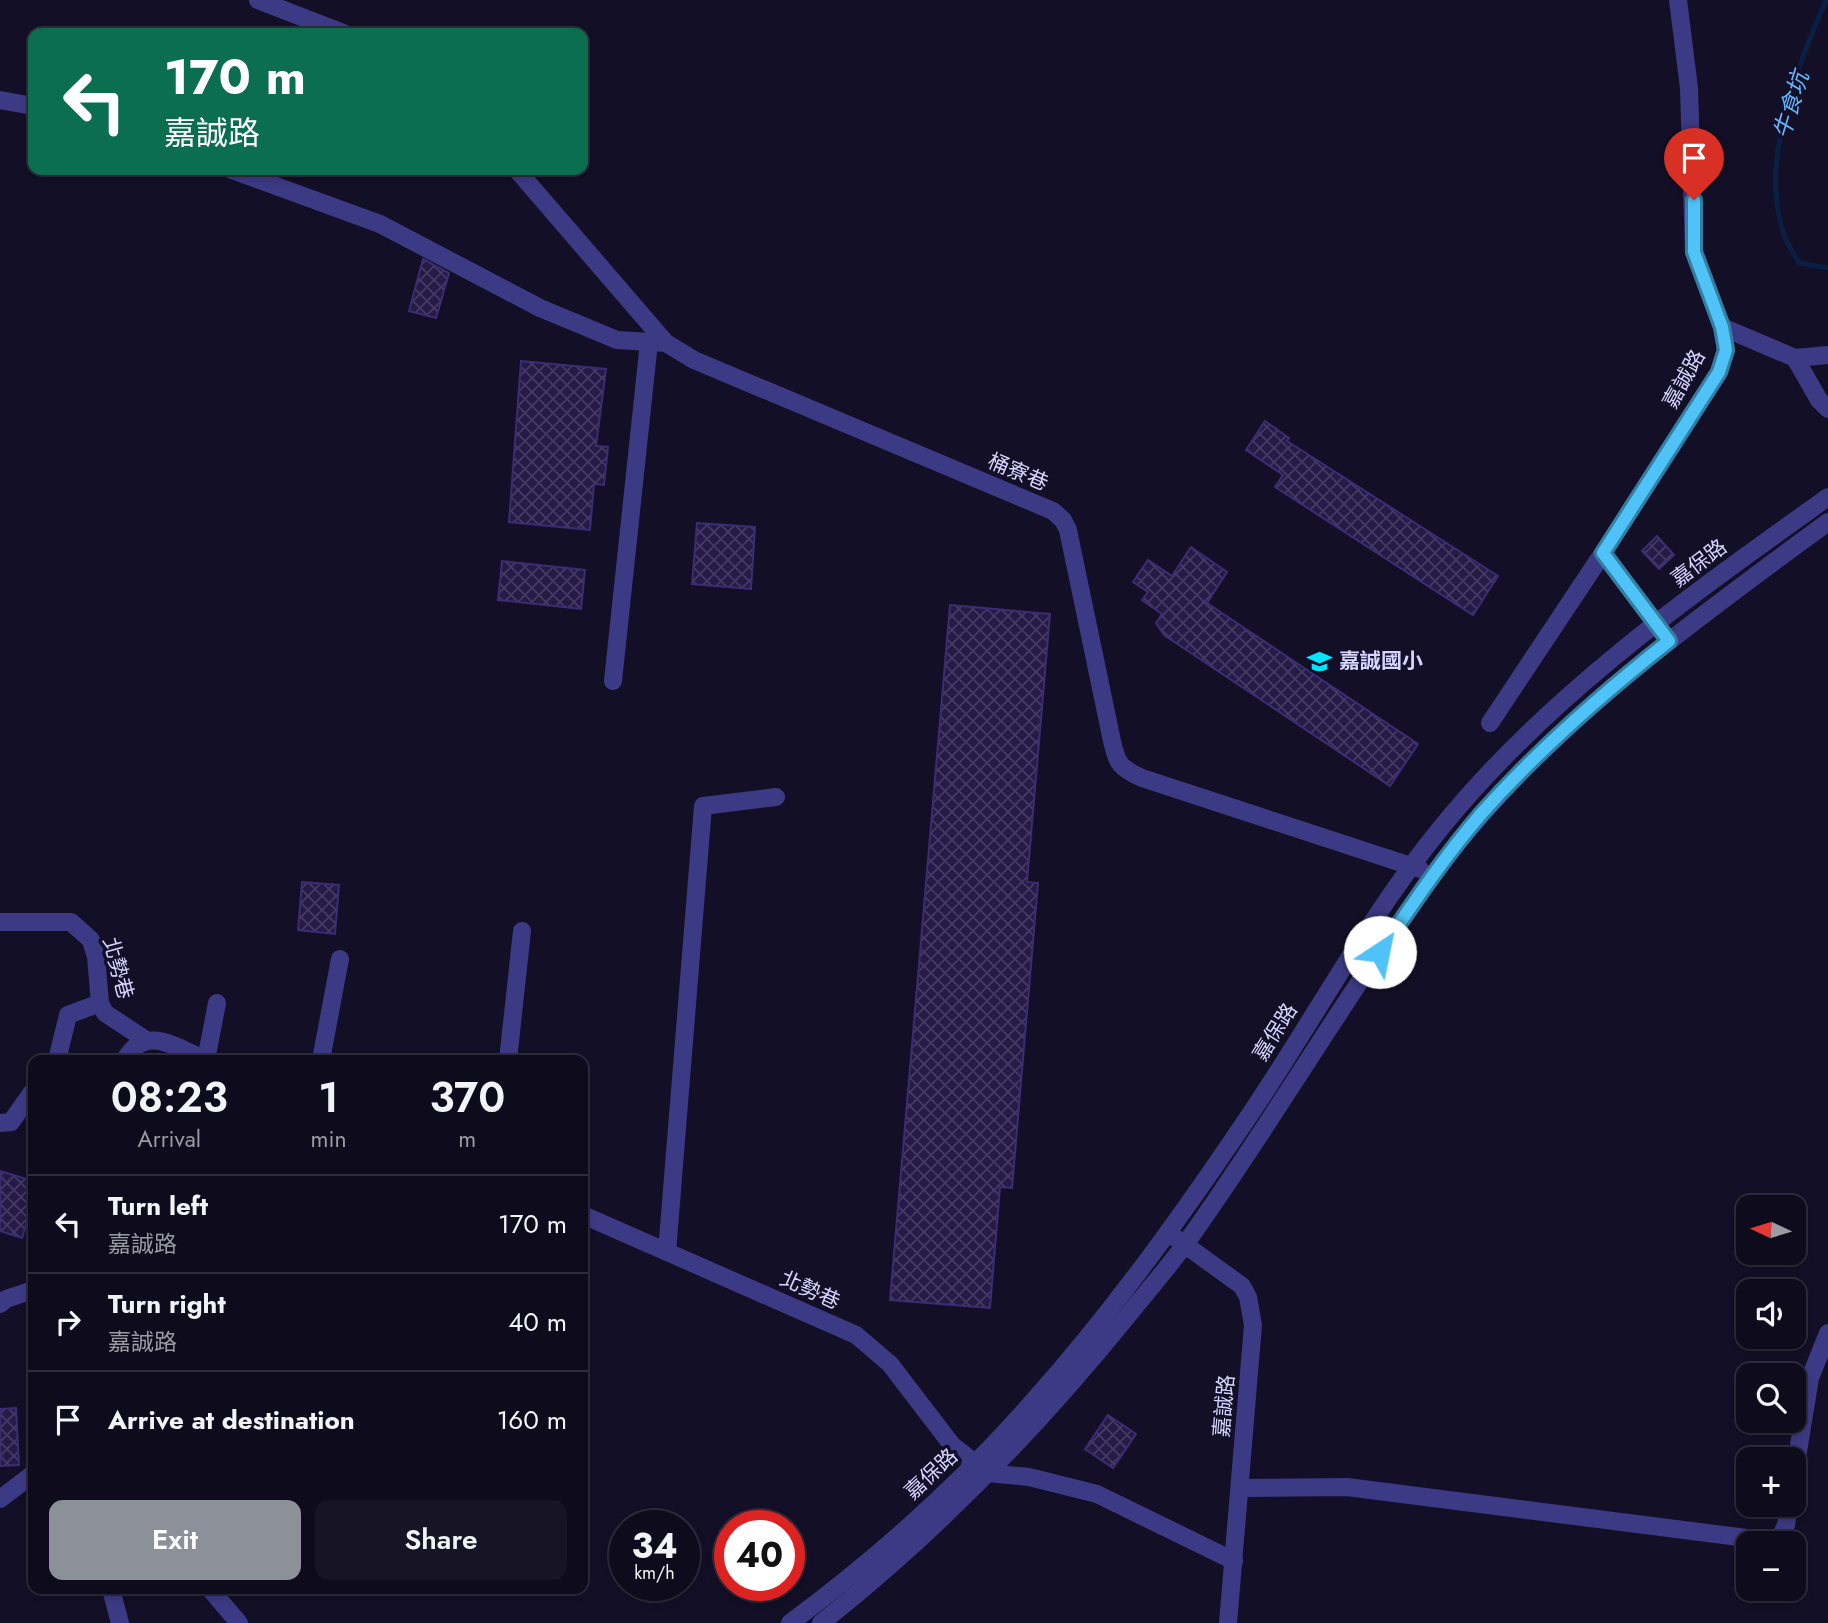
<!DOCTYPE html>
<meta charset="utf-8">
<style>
body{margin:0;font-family:Jost,"Noto Sans TC",sans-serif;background:#171425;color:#f1f3f6;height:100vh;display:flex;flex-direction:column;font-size:26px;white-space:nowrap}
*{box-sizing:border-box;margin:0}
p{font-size:23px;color:#9b9ba3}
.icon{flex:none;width:38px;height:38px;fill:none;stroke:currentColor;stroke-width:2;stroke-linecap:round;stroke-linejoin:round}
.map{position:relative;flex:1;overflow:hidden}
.side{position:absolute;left:28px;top:1055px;width:560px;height:539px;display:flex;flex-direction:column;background:#0e0b1c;border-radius:14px;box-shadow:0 4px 10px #0003,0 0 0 2px #2e2b3b}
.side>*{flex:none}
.hud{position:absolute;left:28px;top:28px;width:560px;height:147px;border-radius:14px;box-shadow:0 4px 10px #0003,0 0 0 2px #2e2b3b;background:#0b6e4f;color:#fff;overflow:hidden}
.needle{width:46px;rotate:274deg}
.buttons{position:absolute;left:1736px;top:1195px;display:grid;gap:14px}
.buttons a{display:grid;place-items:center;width:70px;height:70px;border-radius:14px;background:#0e0b1c;box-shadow:0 4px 10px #0003,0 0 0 2px #2e2b3b;font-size:35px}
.speed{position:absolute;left:609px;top:1510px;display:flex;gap:14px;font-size:35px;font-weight:700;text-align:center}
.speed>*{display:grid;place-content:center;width:91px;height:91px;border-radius:50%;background:#0e0b1c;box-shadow:0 4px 10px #0003,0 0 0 2px #2e2b3b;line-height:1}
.speed small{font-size:18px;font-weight:400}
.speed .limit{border:10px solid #d22;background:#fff;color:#111}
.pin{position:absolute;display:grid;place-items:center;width:60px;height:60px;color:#fff;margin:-72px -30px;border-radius:50% 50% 50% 0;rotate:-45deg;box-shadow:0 0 7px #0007}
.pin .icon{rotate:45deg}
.me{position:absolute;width:77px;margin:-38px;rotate:34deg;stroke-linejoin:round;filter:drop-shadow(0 0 5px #0008)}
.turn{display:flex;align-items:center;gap:24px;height:147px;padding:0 21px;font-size:32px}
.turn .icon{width:91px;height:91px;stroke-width:2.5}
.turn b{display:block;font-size:49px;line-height:60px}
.eta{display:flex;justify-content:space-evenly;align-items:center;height:119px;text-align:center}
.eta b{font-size:42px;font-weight:600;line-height:49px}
.button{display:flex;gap:14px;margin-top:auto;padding:14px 21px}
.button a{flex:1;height:80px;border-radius:14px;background:#8c9099;color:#fff;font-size:28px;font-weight:600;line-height:80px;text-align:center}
.button a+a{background:#171425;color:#f1f3f6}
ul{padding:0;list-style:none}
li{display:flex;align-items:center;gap:21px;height:98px;padding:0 21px;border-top:2px solid #2e2b3b}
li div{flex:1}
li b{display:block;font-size:26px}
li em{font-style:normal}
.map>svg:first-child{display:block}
</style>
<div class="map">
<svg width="1828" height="1623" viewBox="0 0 1828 1623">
<defs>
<pattern id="building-cross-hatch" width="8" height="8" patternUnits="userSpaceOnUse" patternTransform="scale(1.75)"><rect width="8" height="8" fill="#241b47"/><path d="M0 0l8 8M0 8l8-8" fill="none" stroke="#433b63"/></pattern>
</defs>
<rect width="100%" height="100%" fill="#130f26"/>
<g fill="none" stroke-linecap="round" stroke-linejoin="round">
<path stroke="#0a1f44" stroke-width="5" d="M1826,0C1798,66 1758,163 1784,234C1787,244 1794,254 1799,263L1828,268"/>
</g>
<g fill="url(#building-cross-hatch)" stroke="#3b2d73" stroke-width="2">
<path d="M423,259L449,273L436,318L409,311Z"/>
<path d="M521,361L606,369L596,446L608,447L604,485L594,484L590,530L509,522Z"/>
<path d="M1265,421L1289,438L1287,441L1498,576L1473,615L1275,487L1283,475L1246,450Z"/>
<path d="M697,523L755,527L751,589L692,584Z"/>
<path d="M1657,536L1674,555L1659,569L1642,551Z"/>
<path d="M1191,547L1227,572L1207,603L1418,744L1390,786L1164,635L1156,623L1162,614L1142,600L1148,592L1133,582L1148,560L1172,576Z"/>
<path d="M502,561L585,570L581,609L498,600Z"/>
<path d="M950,605L1050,614L1027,882L1038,883L1012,1188L1000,1187L990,1308L890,1300Z"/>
<path d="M302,882L339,885L335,934L298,930Z"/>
<path d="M0,1171L33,1181V1203L22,1238L0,1231Z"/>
<path d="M16,1408L19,1465L0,1466V1409Z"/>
<path d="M1108,1415L1136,1434L1113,1468L1085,1449Z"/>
</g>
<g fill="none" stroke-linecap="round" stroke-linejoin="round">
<g stroke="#3d3a85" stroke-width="18">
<path d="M258,0L343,33"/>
<path d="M0,100L33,106"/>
<path d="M232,170L380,224L540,308L617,340L666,343"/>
<path d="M517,170L666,343L694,360L1053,511L1063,520L1068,530L1112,741C1117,764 1120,768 1142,778L1420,869"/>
<path d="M1722,327L1795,358L1828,355"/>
<path d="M1795,358L1819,400L1828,409"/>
<path d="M1662,632L1603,553L1719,372L1726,350L1722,327L1694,252L1689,88L1678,0"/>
<path d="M613,681L649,342"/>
<path d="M1490,723L1603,553"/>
<path d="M0,922H71L91,940L96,957L100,1003L105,1013L146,1040"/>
<path d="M55,1060L58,1056L68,1015L100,1003"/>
<path d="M125,1060C145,1023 177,1048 206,1060"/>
<path d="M206,1060L217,1003"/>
<path d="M321,1060L340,959"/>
<path d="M508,1060L522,931"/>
<path d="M0,1123L11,1122L33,1091"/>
<path d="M583,1215L856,1335L890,1364L952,1445L988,1473L1029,1477L1097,1494L1234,1561"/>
<path d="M1177,1239L1242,1286L1248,1297L1253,1325L1228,1623"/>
<path d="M667,1252L703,806L776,797"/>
<path d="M0,1304L6,1299L33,1290"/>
<path d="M1794,1476L1810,1378L1828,1333"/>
<path d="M1240,1488L1347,1487L1778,1542L1786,1525L1789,1505"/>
<path d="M0,1499L33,1474"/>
<path d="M111,1589L120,1623"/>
<path d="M210,1589L239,1623"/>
<path d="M790,1623C879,1557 963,1482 1036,1398C1116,1308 1188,1207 1255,1107C1317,1014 1370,915 1440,829C1548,695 1690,596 1828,497"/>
<path d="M821,1623C934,1534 1034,1431 1125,1319C1145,1294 1167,1269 1186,1243C1255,1147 1316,1045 1383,947C1414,902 1445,855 1482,814C1582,700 1706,612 1828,522"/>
</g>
</g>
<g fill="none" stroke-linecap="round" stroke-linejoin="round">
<defs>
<path id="route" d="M1380,952C1412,905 1444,857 1481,814C1538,750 1602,694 1669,641L1603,553L1719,372L1726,350L1722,327L1694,252V200"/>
</defs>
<use href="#route" stroke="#337fa1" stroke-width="18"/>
<use href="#route" stroke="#4fc3f7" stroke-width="12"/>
</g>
<defs>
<symbol id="school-bare" viewBox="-9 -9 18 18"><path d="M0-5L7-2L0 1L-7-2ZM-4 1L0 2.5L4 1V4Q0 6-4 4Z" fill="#00e5ff" stroke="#130f26" stroke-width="2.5" paint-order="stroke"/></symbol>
</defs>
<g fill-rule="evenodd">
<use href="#school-bare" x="1302" y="644" width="35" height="35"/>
</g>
<g text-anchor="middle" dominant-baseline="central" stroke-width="7" stroke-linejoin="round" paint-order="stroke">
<g font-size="21" fill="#d9d4ff" stroke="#130f26">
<text transform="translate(1684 379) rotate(-61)">嘉誠路</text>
<text transform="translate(1018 472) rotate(23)">桶寮巷</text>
<text transform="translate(1699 563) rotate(-37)">嘉保路</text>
<text transform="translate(118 968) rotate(75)">北勢巷</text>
<text transform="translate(1275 1032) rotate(-58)">嘉保路</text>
<text transform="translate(810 1290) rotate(24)">北勢巷</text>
<text transform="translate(1224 1406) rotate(-85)">嘉誠路</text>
<text transform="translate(931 1474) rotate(-43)">嘉保路</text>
</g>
<g font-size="21" font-weight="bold" fill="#d9d4ff" stroke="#130f26" text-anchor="start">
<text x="1339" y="661">嘉誠國小</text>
</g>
<g font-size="23" font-style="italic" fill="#62b6ff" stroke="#130f26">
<text transform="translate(1791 105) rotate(-73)">牛食坑</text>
</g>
</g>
</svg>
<div class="buttons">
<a><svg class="needle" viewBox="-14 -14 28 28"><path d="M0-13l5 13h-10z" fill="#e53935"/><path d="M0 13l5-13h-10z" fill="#9b9ba3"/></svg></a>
<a><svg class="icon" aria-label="sound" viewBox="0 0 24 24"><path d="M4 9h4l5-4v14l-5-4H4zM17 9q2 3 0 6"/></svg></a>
<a><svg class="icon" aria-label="search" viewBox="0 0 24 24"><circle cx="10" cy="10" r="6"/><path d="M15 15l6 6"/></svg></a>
<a>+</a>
<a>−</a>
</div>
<div class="speed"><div>34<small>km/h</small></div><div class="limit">40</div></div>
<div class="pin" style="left:1694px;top:200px;background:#d93025"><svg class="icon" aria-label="arrive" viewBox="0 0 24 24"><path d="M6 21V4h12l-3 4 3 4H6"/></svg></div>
<svg class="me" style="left:1380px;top:952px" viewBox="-20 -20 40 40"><circle r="19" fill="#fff"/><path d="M0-13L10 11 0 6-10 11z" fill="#4fc3f7"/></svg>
<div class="hud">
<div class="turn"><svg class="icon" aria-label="left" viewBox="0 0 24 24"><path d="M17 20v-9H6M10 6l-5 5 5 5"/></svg><div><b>170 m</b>嘉誠路</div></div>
</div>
<section class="side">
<div class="eta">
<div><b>08:23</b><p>Arrival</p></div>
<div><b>1</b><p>min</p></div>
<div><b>370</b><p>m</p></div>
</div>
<ul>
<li><svg class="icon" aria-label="left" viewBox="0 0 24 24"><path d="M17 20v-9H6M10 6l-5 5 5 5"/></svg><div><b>Turn left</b><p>嘉誠路</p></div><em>170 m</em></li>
<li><svg class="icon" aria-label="right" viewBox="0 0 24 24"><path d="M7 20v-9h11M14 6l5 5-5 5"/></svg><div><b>Turn right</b><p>嘉誠路</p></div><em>40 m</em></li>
<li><svg class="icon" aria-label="arrive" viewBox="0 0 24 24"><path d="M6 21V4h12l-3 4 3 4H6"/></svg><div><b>Arrive at destination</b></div><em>160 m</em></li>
</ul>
<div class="button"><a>Exit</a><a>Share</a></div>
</section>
</div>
